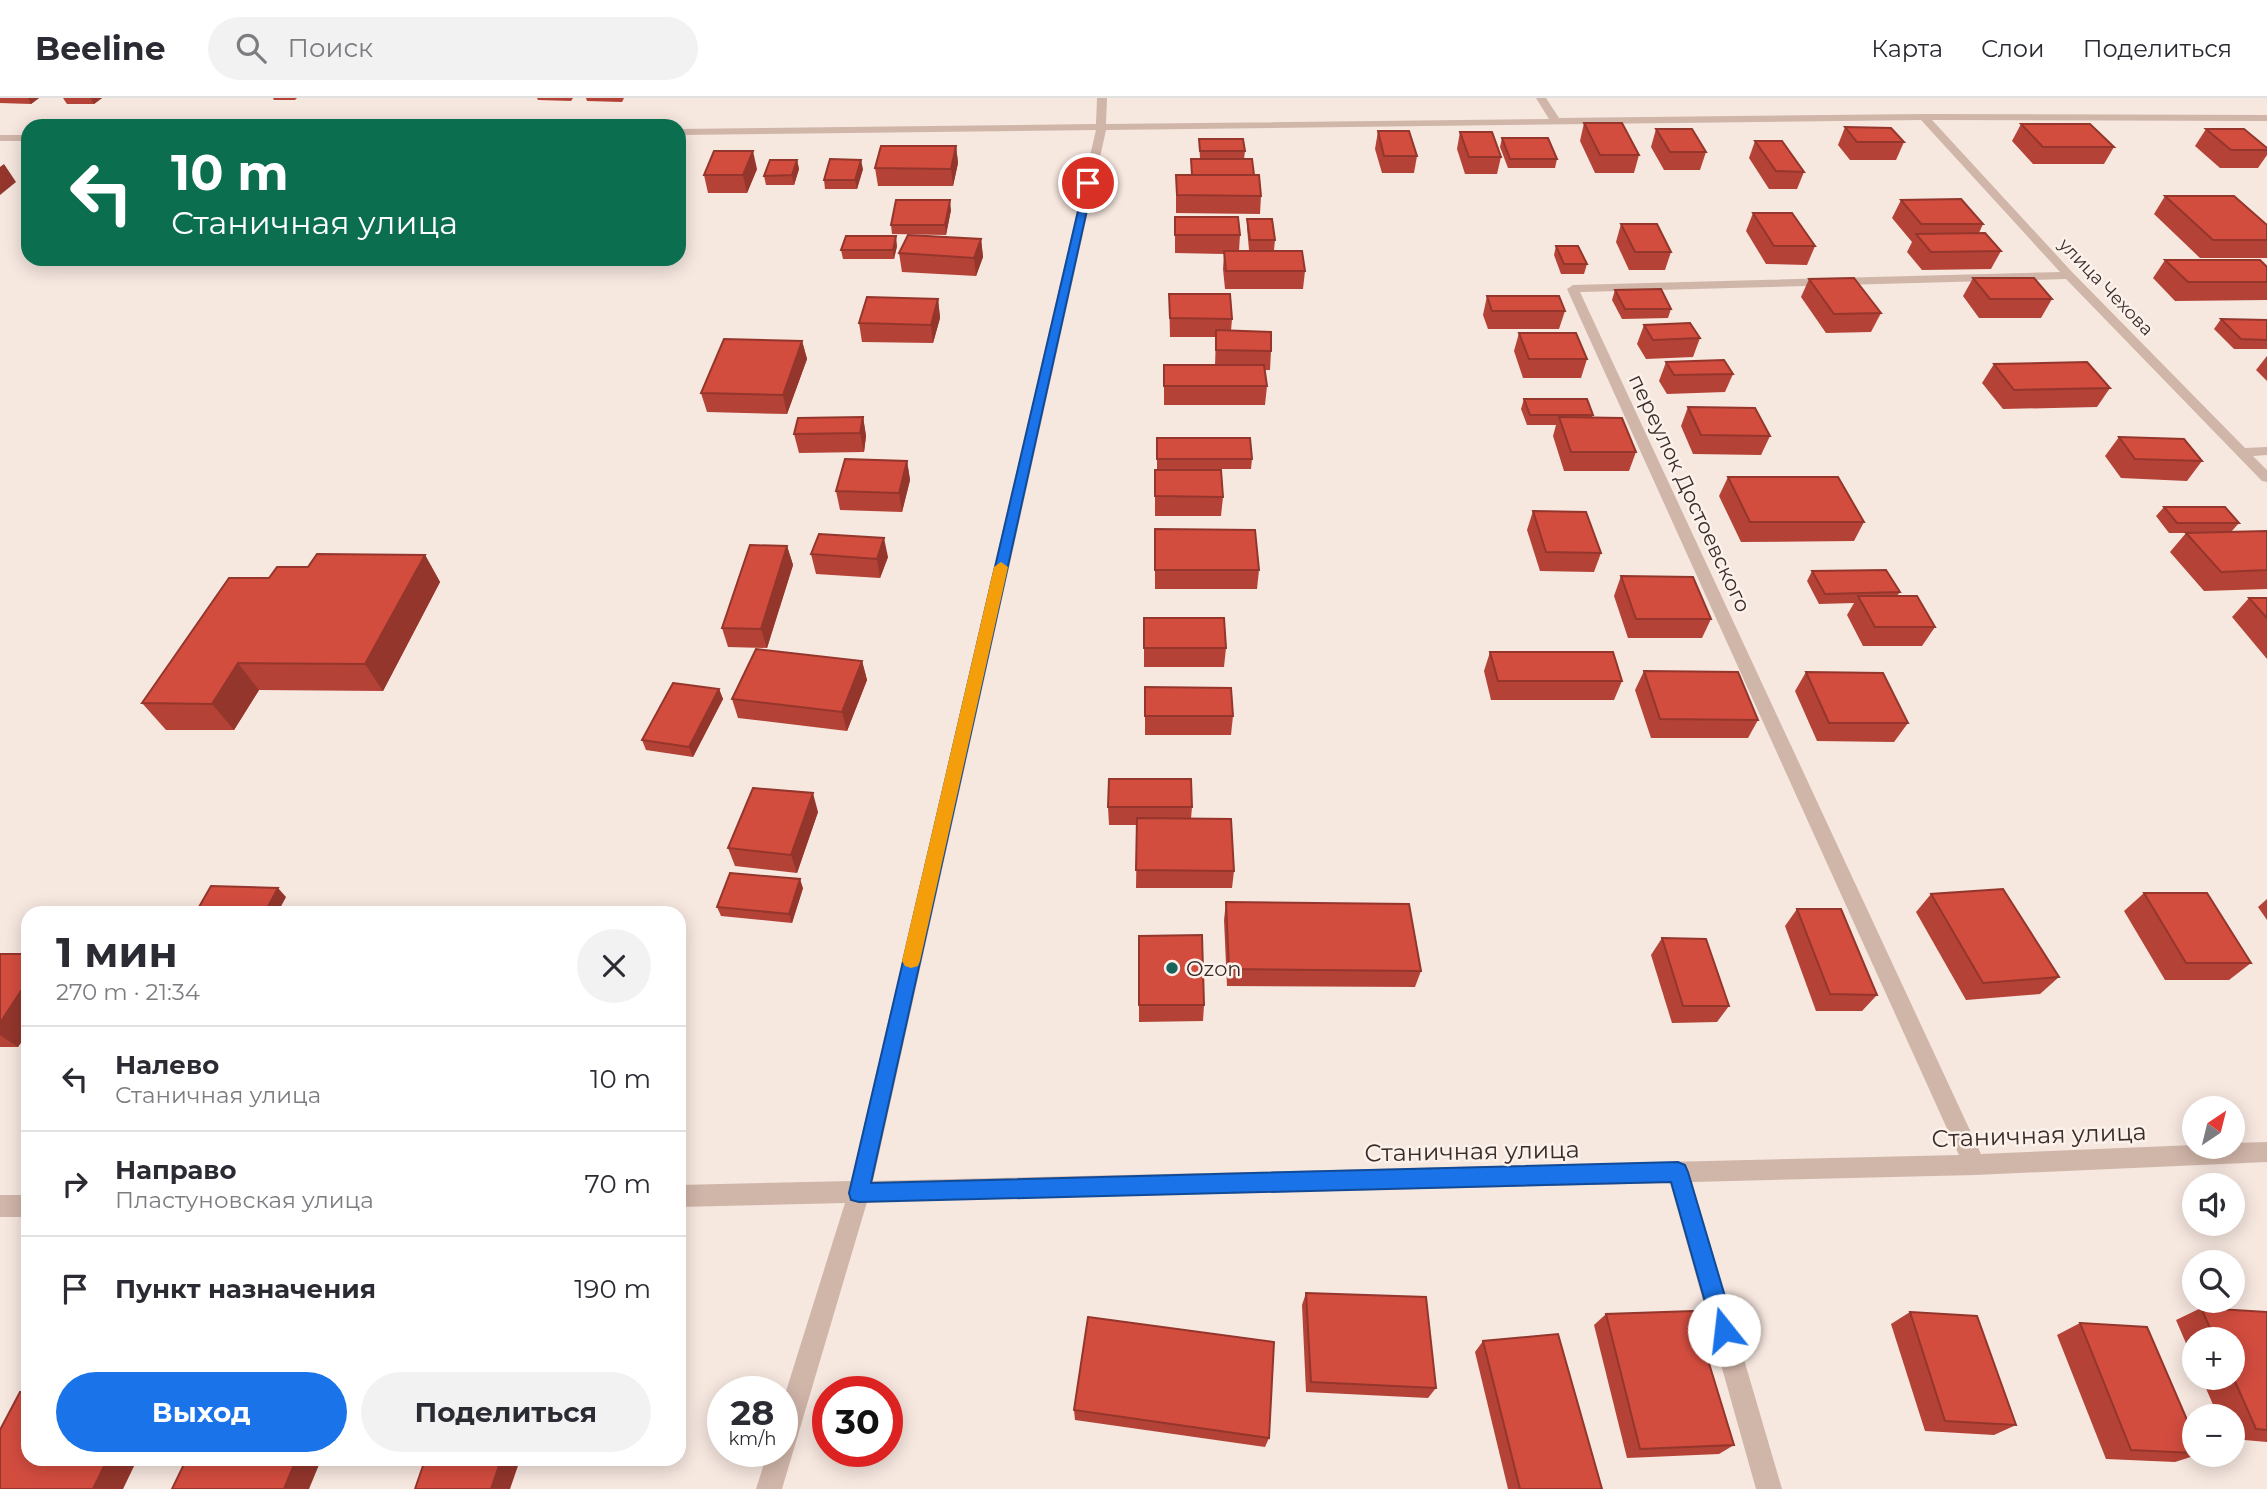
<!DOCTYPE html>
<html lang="ru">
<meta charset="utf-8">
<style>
body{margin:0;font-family:Montserrat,sans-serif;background:#f2f2f3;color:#2b2b33;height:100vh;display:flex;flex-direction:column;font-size:26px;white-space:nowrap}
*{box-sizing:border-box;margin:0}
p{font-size:23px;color:#7c7c81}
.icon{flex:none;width:38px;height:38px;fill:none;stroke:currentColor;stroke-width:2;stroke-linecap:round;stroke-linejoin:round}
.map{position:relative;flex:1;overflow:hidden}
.side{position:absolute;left:21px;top:808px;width:665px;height:560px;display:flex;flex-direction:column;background:#fff;border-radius:21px;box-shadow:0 4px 18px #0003}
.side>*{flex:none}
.banner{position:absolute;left:21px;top:21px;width:665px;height:147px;border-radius:21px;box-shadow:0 4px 18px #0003;background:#0b6e4f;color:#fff;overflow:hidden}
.needle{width:46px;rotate:35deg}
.tools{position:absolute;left:2182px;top:998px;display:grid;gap:14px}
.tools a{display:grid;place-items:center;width:63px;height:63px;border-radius:50%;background:#fff;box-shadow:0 4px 18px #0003;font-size:35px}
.speed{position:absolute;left:707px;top:1278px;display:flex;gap:14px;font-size:35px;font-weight:700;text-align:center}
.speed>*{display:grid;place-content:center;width:91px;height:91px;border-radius:50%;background:#fff;box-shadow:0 4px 18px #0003;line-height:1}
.speed small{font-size:18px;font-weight:400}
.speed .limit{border:10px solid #d22;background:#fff;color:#111}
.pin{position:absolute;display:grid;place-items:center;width:60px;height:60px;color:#fff;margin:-30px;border:4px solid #fff;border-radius:50%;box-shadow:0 2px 7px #0007}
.me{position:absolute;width:77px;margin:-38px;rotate:344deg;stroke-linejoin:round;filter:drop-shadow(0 0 5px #0008)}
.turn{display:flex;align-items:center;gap:24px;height:147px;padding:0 35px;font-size:32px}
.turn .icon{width:91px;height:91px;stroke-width:2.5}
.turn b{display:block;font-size:49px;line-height:60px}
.round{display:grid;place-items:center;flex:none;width:74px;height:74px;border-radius:37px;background:#f2f2f3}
.summary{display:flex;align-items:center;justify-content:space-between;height:119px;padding:0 35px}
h1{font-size:42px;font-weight:700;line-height:52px}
.cta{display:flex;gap:14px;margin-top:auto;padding:14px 35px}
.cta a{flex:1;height:80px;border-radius:42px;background:#1a73e8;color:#fff;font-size:28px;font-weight:700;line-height:80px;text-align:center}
.cta a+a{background:#f2f2f3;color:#2b2b33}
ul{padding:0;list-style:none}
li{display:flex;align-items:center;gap:21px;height:105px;padding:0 35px;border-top:2px solid #e1e1e2}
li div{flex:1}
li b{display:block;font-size:26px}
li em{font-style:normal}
header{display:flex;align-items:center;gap:42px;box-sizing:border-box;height:98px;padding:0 35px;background:#fff;border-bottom:2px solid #e1e1e2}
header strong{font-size:33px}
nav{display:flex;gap:38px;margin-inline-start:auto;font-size:24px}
.search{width:490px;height:63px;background:#f2f2f3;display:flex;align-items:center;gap:18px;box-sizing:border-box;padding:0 24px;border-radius:38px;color:#7c7c81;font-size:26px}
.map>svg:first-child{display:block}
</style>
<header>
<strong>Beeline</strong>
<div class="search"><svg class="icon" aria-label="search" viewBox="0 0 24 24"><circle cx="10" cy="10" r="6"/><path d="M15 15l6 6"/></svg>Поиск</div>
<nav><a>Карта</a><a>Слои</a><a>Поделиться</a></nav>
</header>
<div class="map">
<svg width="2267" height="1391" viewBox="0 0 2267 1391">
<rect width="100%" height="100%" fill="#f6e7df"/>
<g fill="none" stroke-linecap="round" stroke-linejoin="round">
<g fill="#d0b5a9" fill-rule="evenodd">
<path d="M1097,0H1107L1106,26L1549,21L1536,0H1546L1559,20L1924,16L2267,17V23L1932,22L2073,175L2245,350L2267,349V357L2253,358L2267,372V384L2262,383L2066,181L1580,194L1981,1056L2194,1047L2233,1048V1045L2267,1044V1064L1975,1077L1692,1084L1782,1391H1756L1670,1085L867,1104L782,1391H756L768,1353H782V1306L845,1105L679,1109V1087L851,1083L1096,32L679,37V31L1096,26ZM1921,22L2060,174L1573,187L1567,191L1959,1057L873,1083L1106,32Z"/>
<rect x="0" y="37" width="28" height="6"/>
<rect x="0" y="1097" width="28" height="22"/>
</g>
</g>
<g fill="#b54236">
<path d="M0,0H39L31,6L0,5Z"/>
<path d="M63,0H102L94,6H67Z"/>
<path d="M273,0H297L295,2H274Z"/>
<path d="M537,0H573L571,3L538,2Z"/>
<path d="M586,0H624L622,4L587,3Z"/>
<path d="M1584,25L1639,57L1634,75H1595L1580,43Z"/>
<path d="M2021,26L2114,49L2104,66H2033L2012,43Z"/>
<path d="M1845,29L1904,44L1896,62H1850L1838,47Z"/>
<path d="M1656,31L1706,54L1700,72H1664L1651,49Z"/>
<path d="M2206,31L2267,50V57L2258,70H2220L2195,48Z"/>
<path d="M1378,33L1417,58L1414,75H1382L1375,51Z"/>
<path d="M1460,34L1501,59L1497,76H1465L1457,51Z"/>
<path d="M1502,40L1557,61L1555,70H1508L1500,49Z"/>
<path d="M1199,41L1245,53L1244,61L1254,77L1261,98L1260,116L1176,115V77H1191V61H1200Z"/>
<path d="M1755,43L1804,74L1797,91H1769L1749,60Z"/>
<path d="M956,48L958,65L953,88H878L875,70Z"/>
<path d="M797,62L799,71L794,87H766L764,78Z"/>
<path d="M757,71L747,95H708L704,77Z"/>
<path d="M863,71L857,91H825L824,82Z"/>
<path d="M2165,98L2267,127V160H2200L2154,116Z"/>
<path d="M1901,102L1983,126L1979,135L2001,153L1991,171L1922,172L1907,154L1912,144L1892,120Z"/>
<path d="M951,112L946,137L892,136L891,127Z"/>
<path d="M1753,115L1815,148L1807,167L1766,166L1746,133Z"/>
<path d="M1175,119L1240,137L1239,153L1305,173L1303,191H1225L1223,171L1224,156L1175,155Z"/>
<path d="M1247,121L1275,142L1274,152H1249L1247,130Z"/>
<path d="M1621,126L1671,154L1665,172H1629L1616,144Z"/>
<path d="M981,141L983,159L976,178L902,174L899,155Z"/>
<path d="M897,148L894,161H843L841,152Z"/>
<path d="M1556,148L1587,166L1584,176H1561L1554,157Z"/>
<path d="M2165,162L2267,169V202L2175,203L2153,180Z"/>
<path d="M1973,180L2052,201L2041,220H1979L1963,198Z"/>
<path d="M1809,181L1881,215L1871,234L1826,235L1801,199Z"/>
<path d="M1615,192L1671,211L1668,220L1622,221L1612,202Z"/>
<path d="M1169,196L1232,221L1231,233L1271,253L1270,272H1265L1267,288L1265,307H1164V267H1215L1216,239H1170Z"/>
<path d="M1487,198L1565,213L1559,231H1488L1483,217Z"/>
<path d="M938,201L940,220L933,245L862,244L859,225Z"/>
<path d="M2221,221L2267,222V251H2234L2214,231Z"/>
<path d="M1644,227L1700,240L1693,259L1646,261L1637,246Z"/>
<path d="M1519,235L1587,261L1581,280H1523L1514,253Z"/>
<path d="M802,243L807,261L787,316L707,314L701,295Z"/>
<path d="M2267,258V283L2256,272Z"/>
<path d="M1666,264L1733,276L1725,294L1667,296L1659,283Z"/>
<path d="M1994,266L2110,290L2097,309L2003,311L1982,285Z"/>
<path d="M1524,301L1593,317L1592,319L1636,354L1629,373H1564L1553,338L1556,327H1527L1521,311Z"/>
<path d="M1688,309L1770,338L1761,357L1693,356L1681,328Z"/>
<path d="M863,319L866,338L864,354L799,355L794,336Z"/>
<path d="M2119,339L2202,363L2187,383L2121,380L2105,358Z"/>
<path d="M1157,340L1252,361L1251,371H1157Z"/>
<path d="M907,363L910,382L902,414L840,412L836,393Z"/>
<path d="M1155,372L1223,399L1221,418H1155Z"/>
<path d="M1728,379L1864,424L1854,443L1741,444L1719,398Z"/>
<path d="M2164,409L2239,425L2231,434L2267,433V491L2204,493L2170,454L2186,435H2192H2169L2156,418Z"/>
<path d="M1533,413L1601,455L1594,474L1540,473L1527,432Z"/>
<path d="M1155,431L1259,472L1257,491H1155Z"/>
<path d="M787,448L793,467L767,550L728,549L722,530Z"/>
<path d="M811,456L888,459L880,480L816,476Z"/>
<path d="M425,457L440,484L383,593L259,592L234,632H166L142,605L269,480L308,469Z"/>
<path d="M1812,473L1900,494L1897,498L1935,529L1922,548H1863L1847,517L1854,505L1819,506L1807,483Z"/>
<path d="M1621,478L1711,521L1702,540H1628L1614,498Z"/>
<path d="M2249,500H2267V561L2232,519Z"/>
<path d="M1144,520L1226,550L1224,569H1144Z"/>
<path d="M1490,554L1622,583L1614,602H1491L1484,573Z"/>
<path d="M862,563L867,582L847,633L738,620L732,601Z"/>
<path d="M1644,573L1758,622L1748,640H1651L1635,592Z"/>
<path d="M1806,574L1908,625L1894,644L1817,643L1795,593Z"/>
<path d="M1145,589L1233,618L1231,637H1145Z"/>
<path d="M719,591L723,601L693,659L646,652L642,642Z"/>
<path d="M1108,709H1192L1191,721L1234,773L1232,790H1136L1137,727H1109Z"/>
<path d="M818,714L797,775L735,768L728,750Z"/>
<path d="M803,790L792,825L721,818L717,809Z"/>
<path d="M2144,795L2251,865L2229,882H2165L2124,813Z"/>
<path d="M1931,796L2059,879L2040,896L1966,902L1916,814Z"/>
<path d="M2267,801V822L2258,809Z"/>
<path d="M1226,804L1421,873L1415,889L1227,888L1224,822Z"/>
<path d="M1797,811L1877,897L1862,913H1816L1785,828Z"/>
<path d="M1139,838L1204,907L1203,923L1139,924Z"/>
<path d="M1662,840L1729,908L1717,924L1672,925L1651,857Z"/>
<path d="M0,856H28V934L18,949H0Z"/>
<path d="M1306,1195L1436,1290L1428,1300L1306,1294L1302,1207Z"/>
<path d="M2201,1210L2267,1214V1344L2233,1341V1318H2218L2201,1279H2233V1241H2194V1264L2176,1222Z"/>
<path d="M1910,1214L2016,1327L1994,1337L1925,1333L1891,1226Z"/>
<path d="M1606,1216L1734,1347L1719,1356L1627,1360L1594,1227Z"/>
<path d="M2080,1225L2194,1338V1356H2200L2175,1364L2106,1361L2057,1237Z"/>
<path d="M1483,1243L1602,1391H1508L1475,1254Z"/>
<path d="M1074,1312L1269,1340L1265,1349L1075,1322Z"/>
</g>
<g fill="#94362c">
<path d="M28,0H39L31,6Z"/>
<path d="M90,0H102L94,6Z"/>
<path d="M956,48L958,65L953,88L951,71Z"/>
<path d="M753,53L757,71L747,95L743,77Z"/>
<path d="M797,62L799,71L794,87L792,77Z"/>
<path d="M861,62L863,71L857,91L855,82Z"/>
<path d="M4,66L16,84L0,97V69Z"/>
<path d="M950,102L951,112L946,137L945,127Z"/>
<path d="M896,138L897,148L894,161L893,152Z"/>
<path d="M981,141L983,159L976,178L974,160Z"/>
<path d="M938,201L940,220L933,245L931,227Z"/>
<path d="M802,243L807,261L787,316L783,297Z"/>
<path d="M863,319L866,338L864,354L860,335Z"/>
<path d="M907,363L910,382L902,414L899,395Z"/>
<path d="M884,440L888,459L880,480L877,461Z"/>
<path d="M787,448L793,467L767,550L761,531Z"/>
<path d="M425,457L440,484L383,593L365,566Z"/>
<path d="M862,563L867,582L847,633L842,614Z"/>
<path d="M238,565L259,592L234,632L212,606Z"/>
<path d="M719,591L723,601L693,659L689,649Z"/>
<path d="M813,695L818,714L797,775L791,757Z"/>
<path d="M800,781L803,790L792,825L789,816Z"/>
<path d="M278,790L286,799L277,816H264Z"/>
<path d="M679,841L683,849L679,864Z"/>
<path d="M28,882V934L18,949L0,937V925Z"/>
<path d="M107,1362H137L123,1391H93Z"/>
<path d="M296,1362H321L309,1391H284Z"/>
<path d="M501,1362H520L510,1391H491Z"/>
</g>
<g fill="#d34d3f" stroke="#94362c" stroke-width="2">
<path d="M1584,25H1622L1639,57H1600Z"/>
<path d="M2021,26H2090L2114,49H2043Z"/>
<path d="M1845,29L1891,30L1904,44H1857Z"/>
<path d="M1656,31H1692L1706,54H1670Z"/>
<path d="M2206,31H2244L2267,50V52H2231Z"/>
<path d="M1378,33H1409L1417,58H1384Z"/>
<path d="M1460,34H1492L1501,59H1469Z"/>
<path d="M1502,40H1548L1557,61H1510Z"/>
<path d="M1199,41H1243L1245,53H1200Z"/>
<path d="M1755,43H1782L1804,74L1776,73Z"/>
<path d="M881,48H956L951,71L875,70Z"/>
<path d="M714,53H753L743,77H704Z"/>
<path d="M830,61L861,62L855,82H824Z"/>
<path d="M1191,61H1252L1254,77H1192Z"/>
<path d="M770,62H797L792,77L764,78Z"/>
<path d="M1176,77H1259L1261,98L1177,97Z"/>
<path d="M2165,98H2234L2267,127V142H2213Z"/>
<path d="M1961,101L1983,126H1921L1901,102Z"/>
<path d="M896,102H950L945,127H891Z"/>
<path d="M1753,115H1792L1815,148H1774Z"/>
<path d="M1175,119H1238L1240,137H1175Z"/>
<path d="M1247,121H1272L1275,142H1250Z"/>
<path d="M1621,126H1657L1671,154H1635Z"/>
<path d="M1985,135L2001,153L1931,154L1916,136Z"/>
<path d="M908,137L981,141L974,160L899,155Z"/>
<path d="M846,138H896L893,152H841Z"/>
<path d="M1556,148H1578L1587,166H1564Z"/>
<path d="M1224,153H1302L1305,173H1226Z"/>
<path d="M2165,162H2260L2267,169V184H2188Z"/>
<path d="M1854,180L1881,215L1834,216L1809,181Z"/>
<path d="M1973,180H2034L2052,201H1990Z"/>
<path d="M1661,191L1671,211H1625L1615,192Z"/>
<path d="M1169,196H1230L1232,221L1170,220Z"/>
<path d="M1487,198H1559L1565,213H1492Z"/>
<path d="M867,199L938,201L931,227L859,225Z"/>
<path d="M2221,221L2267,222V242L2241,241Z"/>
<path d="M1690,225L1700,240L1653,242L1644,227Z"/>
<path d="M1216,232L1271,234V253L1216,252Z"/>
<path d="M1519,235H1576L1587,261H1529Z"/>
<path d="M724,241L802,243L783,297L701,295Z"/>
<path d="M1724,262L1733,276L1674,277L1666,264Z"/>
<path d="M2087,264L2110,290L2014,292L1994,266Z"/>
<path d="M1164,267H1264L1267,288H1164Z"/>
<path d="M1524,301H1587L1593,317H1530Z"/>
<path d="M1688,309L1755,310L1770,338L1701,337Z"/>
<path d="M863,319L860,335L794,336L798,320Z"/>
<path d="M1559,319L1622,320L1636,354H1571Z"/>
<path d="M2119,339L2184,341L2202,363L2135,361Z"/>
<path d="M1157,340H1250L1252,361H1157Z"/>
<path d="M845,361L907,363L899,395L836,393Z"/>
<path d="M1155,372H1221L1223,399L1155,398Z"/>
<path d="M1728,379H1838L1864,424H1750Z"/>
<path d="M2164,409H2225L2239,425H2177Z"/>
<path d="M1533,413L1586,414L1601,455L1546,454Z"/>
<path d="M1155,431L1255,432L1259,472H1155Z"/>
<path d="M2267,433V472L2221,474L2186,435Z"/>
<path d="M819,436L884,440L877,461L811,456Z"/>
<path d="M750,447L787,448L761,531L722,530Z"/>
<path d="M317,456L425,457L365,566L238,565L212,606L142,605L229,480H269L277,469H308Z"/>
<path d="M1886,472L1900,494L1825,496L1812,473Z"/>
<path d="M1621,478L1693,479L1711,521H1636Z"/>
<path d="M1858,498H1917L1935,529H1875Z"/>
<path d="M2249,500H2267V520Z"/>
<path d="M1144,520H1224L1226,550H1144Z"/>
<path d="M756,551L862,563L842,614L732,601Z"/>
<path d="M1490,554H1613L1622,583H1498Z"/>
<path d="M1644,573L1738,574L1758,622L1660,621Z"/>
<path d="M1806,574L1883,575L1908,625H1829Z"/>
<path d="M673,585L719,591L689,649L642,642Z"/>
<path d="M1145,589L1231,590L1233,618H1145Z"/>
<path d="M1109,681H1191L1192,709H1108Z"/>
<path d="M753,690L813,695L791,757L728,750Z"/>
<path d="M1137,720L1231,721L1234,773L1136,772Z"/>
<path d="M730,775L800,781L789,816L717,809Z"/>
<path d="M211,788L278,790L264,816H195Z"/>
<path d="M2003,791L2059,879L1983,885L1931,796Z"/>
<path d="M2144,795H2207L2251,865H2186Z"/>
<path d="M1226,804L1409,806L1421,873L1229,871Z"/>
<path d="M1797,811H1841L1877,897L1830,896Z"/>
<path d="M1202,837L1204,907H1139V838Z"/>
<path d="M1662,840L1706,841L1729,908H1683Z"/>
<path d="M0,856H28V882L0,925Z"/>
<path d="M1306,1195L1426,1199L1436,1290L1311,1284Z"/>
<path d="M2201,1210L2267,1214V1332L2256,1331L2233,1279V1241H2215Z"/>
<path d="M1693,1213L1734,1347L1640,1351L1606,1216Z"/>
<path d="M1910,1214L1977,1218L2016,1327L1945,1323Z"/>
<path d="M1088,1219L1274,1244L1269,1340L1074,1312Z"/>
<path d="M2080,1225L2147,1229L2194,1338V1355L2131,1352Z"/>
<path d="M1558,1236L1602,1391H1520L1483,1243Z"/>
<path d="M20,1294H28V1362H107L93,1391H0V1332Z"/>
<path d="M186,1362H296L284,1391H172Z"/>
<path d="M425,1362H501L491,1391H415Z"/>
</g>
<path fill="#1a73e8" stroke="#114b97" stroke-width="2" d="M1085,83L1093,85L871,1085L1678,1064L1685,1067L1688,1074L1735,1232L1731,1240L1724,1243L1716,1240L1713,1232L1671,1084L859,1104L851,1102L849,1095Z"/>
<path fill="#f59e0b" d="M1001,464L1008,469L920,863L918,868L911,870L905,868L902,863L994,469Z"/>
<circle fill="#19635d" stroke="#fcf2ec" stroke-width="2.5" cx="1172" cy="870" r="7"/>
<g text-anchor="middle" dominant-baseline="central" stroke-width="5" stroke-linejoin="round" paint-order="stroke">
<g font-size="18" fill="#3c2c29" stroke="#fcf2ec">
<text transform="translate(2106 189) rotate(46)">улица Чехова</text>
</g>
<g font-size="21" fill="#3c2c29" stroke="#fcf2ec">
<text transform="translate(1690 395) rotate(65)">переулок Достоевского</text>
</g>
<g font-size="21" fill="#3c2c29" stroke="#fcf2ec" text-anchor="start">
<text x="1186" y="870">Ozon</text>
</g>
<g font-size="24" fill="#3c2c29" stroke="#fcf2ec">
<text transform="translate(2039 1037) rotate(-2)">Станичная улица</text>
<text transform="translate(1472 1053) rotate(-1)">Станичная улица</text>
</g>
</g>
</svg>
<div class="tools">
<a><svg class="needle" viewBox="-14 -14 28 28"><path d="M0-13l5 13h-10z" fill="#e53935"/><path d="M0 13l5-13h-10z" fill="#7c7c81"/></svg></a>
<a><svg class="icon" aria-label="sound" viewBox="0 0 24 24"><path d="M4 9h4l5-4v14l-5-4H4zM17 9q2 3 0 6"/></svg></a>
<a><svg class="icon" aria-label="search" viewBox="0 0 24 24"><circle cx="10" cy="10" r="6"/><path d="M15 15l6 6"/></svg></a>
<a>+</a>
<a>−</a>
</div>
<div class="speed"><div>28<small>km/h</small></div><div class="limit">30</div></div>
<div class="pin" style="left:1088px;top:85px;background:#d93025"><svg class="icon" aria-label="arrive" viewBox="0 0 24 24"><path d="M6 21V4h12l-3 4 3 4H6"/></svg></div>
<svg class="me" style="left:1724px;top:1232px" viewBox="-20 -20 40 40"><circle r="19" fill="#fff"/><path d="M0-13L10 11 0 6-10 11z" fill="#1a73e8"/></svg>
<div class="banner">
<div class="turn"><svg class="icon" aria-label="left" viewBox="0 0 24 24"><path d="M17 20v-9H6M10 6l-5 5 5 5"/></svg><div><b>10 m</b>Станичная улица</div></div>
</div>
<section class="side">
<div class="summary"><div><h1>1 мин</h1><p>270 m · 21:34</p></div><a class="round"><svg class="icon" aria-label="close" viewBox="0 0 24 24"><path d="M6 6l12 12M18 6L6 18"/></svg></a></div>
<ul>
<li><svg class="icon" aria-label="left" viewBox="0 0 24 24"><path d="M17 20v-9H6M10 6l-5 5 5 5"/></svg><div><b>Налево</b><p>Станичная улица</p></div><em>10 m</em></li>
<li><svg class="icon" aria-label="right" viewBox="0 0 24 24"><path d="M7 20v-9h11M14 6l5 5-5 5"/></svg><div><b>Направо</b><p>Пластуновская улица</p></div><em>70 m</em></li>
<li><svg class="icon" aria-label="arrive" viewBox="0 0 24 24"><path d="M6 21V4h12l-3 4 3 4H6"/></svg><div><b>Пункт назначения</b></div><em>190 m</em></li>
</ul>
<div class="cta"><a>Выход</a><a>Поделиться</a></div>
</section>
</div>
